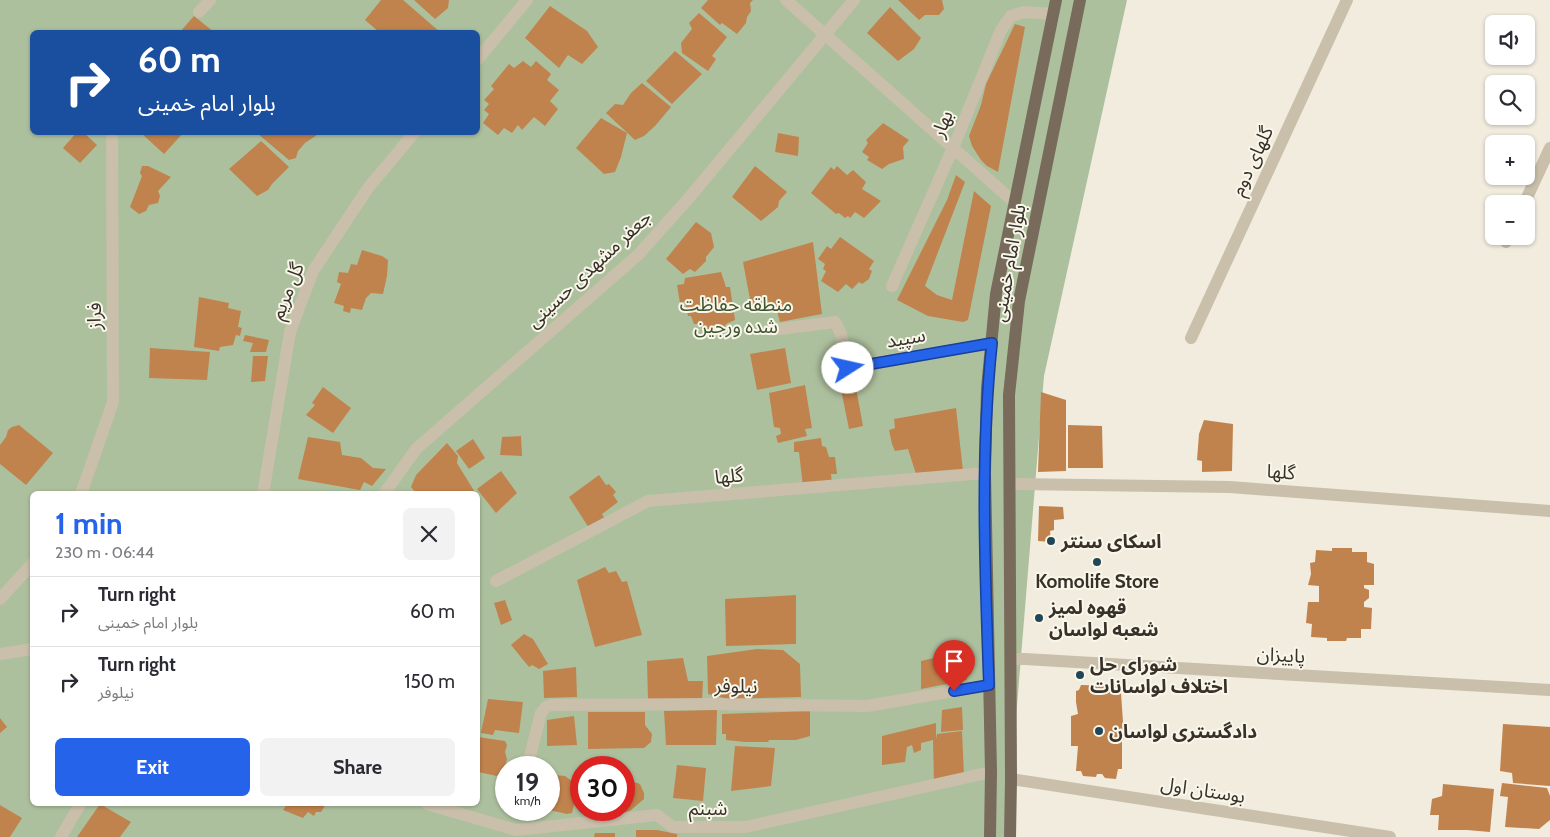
<!DOCTYPE html>
<meta charset="utf-8">
<style>
body{margin:0;font-family:Cabin,"Noto Sans Arabic",sans-serif;background:#f2f2f3;color:#2b2b33;height:100vh;display:flex;flex-direction:column;font-size:19px;white-space:nowrap}
*{box-sizing:border-box;margin:0}
p{font-size:16px;color:#7c7c81}
.icon{flex:none;width:28px;height:28px;fill:none;stroke:currentColor;stroke-width:2;stroke-linecap:round;stroke-linejoin:round}
.map{position:relative;flex:1;overflow:hidden}
.details{position:absolute;left:30px;top:491px;width:450px;height:315px;display:flex;flex-direction:column;background:#fff;border-radius:8px;box-shadow:0 1px 4px #0004}
.details>*{flex:none}
.guide{position:absolute;left:30px;top:30px;width:450px;height:105px;border-radius:8px;box-shadow:0 1px 4px #0004;background:#1a4fa0;color:#fff;overflow:hidden}
.buttons{position:absolute;left:1485px;top:15px;display:grid;gap:10px}
.buttons a{display:grid;place-items:center;width:50px;height:50px;border-radius:8px;background:#fff;box-shadow:0 1px 4px #0004;font-size:25px}
.speed{position:absolute;left:495px;top:756px;display:flex;gap:10px;font-size:25px;font-weight:700;text-align:center}
.speed>*{display:grid;place-content:center;width:65px;height:65px;border-radius:50%;background:#fff;box-shadow:0 1px 4px #0004;line-height:1}
.speed small{font-size:12px;font-weight:400}
.speed .limit{border:8px solid #d22;background:#fff;color:#111}
.pin{position:absolute;display:grid;place-items:center;width:42px;height:42px;color:#fff;margin:-51px -21px;border-radius:50% 50% 50% 0;rotate:-45deg;box-shadow:0 0 5px #0007}
.pin .icon{rotate:45deg}
.me{position:absolute;width:55px;margin:-28px;rotate:80deg;stroke-linejoin:round;filter:drop-shadow(0 0 4px #0008)}
.turn{display:flex;align-items:center;gap:18px;height:105px;padding:0 25px;font-size:22px}
.turn .icon{width:65px;height:65px;stroke-width:2.5}
.turn b{display:block;font-size:35px;line-height:42px}
.round{display:grid;place-items:center;flex:none;width:52px;height:52px;border-radius:8px;background:#f2f2f3}
.summary{display:flex;align-items:center;justify-content:space-between;height:85px;padding:0 25px}
h1{font-size:30px;font-weight:700;line-height:38px;color:#2563eb}
.action{display:flex;gap:10px;margin-top:auto;padding:10px 25px}
.action a{flex:1;height:58px;border-radius:8px;background:#2563eb;color:#fff;font-size:20px;font-weight:700;line-height:58px;text-align:center}
.action a+a{background:#f2f2f3;color:#2b2b33}
ul{padding:0;list-style:none}
li{display:flex;align-items:center;gap:15px;height:70px;padding:0 25px;border-top:1px solid #e1e1e2}
li div{flex:1}
li b{display:block;font-size:19px}
li em{font-style:normal}
.map>svg:first-child{display:block}
</style>
<div class="map">
<svg width="1550" height="837" viewBox="0 0 1550 837">
<rect width="100%" height="100%" fill="#f1ecde"/>
<path fill="#adc09e" fill-rule="evenodd" d="M0,0H1127L1044,376L1011,779L1014,837H0ZM32,32H478V132H32ZM32,494H478V804H32ZM506,768H549V810H506ZM581,768H624V810H581Z"/>
<g fill="#c0834d">
<path d="M381,0H403L440,32H379L365,20Z"/>
<path d="M414,0H449L448,8L435,19Z"/>
<path d="M708,0H753L750,3L751,11L747,17L746,23L737,34L722,23L720,25L701,8Z"/>
<path d="M898,0H942L944,9L939,15H925L919,20Z"/>
<path d="M550,6L587,31L598,47L582,64L568,55L559,68L525,38Z"/>
<path d="M890,7L921,38L914,49L898,61L867,33Z"/>
<path d="M699,13L727,37L712,56L716,59L708,71L682,53L681,43L692,29L689,23Z"/>
<path d="M194,16L214,32H180Z"/>
<path d="M1015,24L1025,27L998,172L987,166L981,160L972,146L969,136L981,105L986,84Z"/>
<path d="M675,51L702,74L672,104L646,81Z"/>
<path d="M523,61L531,67L536,61L551,74L547,80L559,90L550,101L558,109L545,126L534,117L522,130L518,125L512,133L504,128L498,135L483,123L489,114L484,110L489,104L484,100L494,89L491,86L509,64L514,68Z"/>
<path d="M642,83L671,107L655,126L644,136L635,140L606,113L615,104L623,105L631,93Z"/>
<path d="M601,118L627,133L621,157L615,172L604,174L576,148Z"/>
<path d="M883,123L909,140L903,147L904,159L889,164L882,169L867,160L869,157L862,152L868,143L866,140Z"/>
<path d="M77,132H83L97,145L80,163L63,148Z"/>
<path d="M140,132H184L164,154Z"/>
<path d="M260,132H318L317,135L305,143L298,151L296,158L289,160L258,134Z"/>
<path d="M778,133L799,137L798,156L775,152Z"/>
<path d="M261,141L289,167L272,184L268,190L257,196L229,169Z"/>
<path d="M142,166H148L171,177L158,191L160,196L158,203L149,205L146,211L139,214L130,207L142,176L140,173Z"/>
<path d="M755,166L787,192L779,201L778,207L761,221L732,197Z"/>
<path d="M837,166L847,175L853,170L866,182L862,189L881,201L864,218L855,212L850,218L848,216L845,218L839,213L836,214L811,193L831,167L834,170Z"/>
<path d="M956,175L965,182L925,286L937,295L952,300L974,191L991,206L968,320L963,322L928,316L897,300L947,200Z"/>
<path d="M696,222L711,233L714,247L706,257V261L695,272L690,269L683,274L666,259Z"/>
<path d="M840,237L874,261L869,269L872,271L869,279L862,284L859,282L852,289L846,284L838,292L821,281L826,271L823,269L825,264L818,259L827,246L831,249Z"/>
<path d="M813,242L822,314L780,322L775,304L752,310L743,262Z"/>
<path d="M362,250L382,256L388,260L387,276L383,294L371,293L366,298L362,310L351,308L350,313L343,311L344,306L334,303L341,284L337,282L339,272L348,273L351,264L357,265Z"/>
<path d="M721,272L726,287H730L735,320L726,324L723,333L704,336L700,324H694L691,316H688L685,301L680,303L677,285L684,284L685,278Z"/>
<path d="M199,297L229,303L228,308L241,311L238,327L242,328L240,336L236,335L233,345L220,347L219,351L194,347Z"/>
<path d="M245,335L269,340L266,352H250L253,343L243,341Z"/>
<path d="M150,348L210,352L207,380L149,378Z"/>
<path d="M785,348L791,383L757,390L750,354Z"/>
<path d="M253,356H268L265,381L251,382Z"/>
<path d="M854,377L863,426L849,429L839,380Z"/>
<path d="M805,385L812,428L805,429L807,436L778,443L776,436L781,434L780,428L774,427L769,393Z"/>
<path d="M323,387L351,408L333,433L306,415L315,405L312,403Z"/>
<path d="M1041,392L1066,400V471L1038,472Z"/>
<path d="M956,408L963,471L916,474L908,449L895,451L892,444L889,430L895,428L894,419Z"/>
<path d="M1204,420L1233,424L1232,471L1202,472V461L1197,460L1199,434Z"/>
<path d="M19,425L53,453L26,485L0,464V445L6,437L8,430L12,427Z"/>
<path d="M1068,425L1102,426L1103,468H1068Z"/>
<path d="M521,436L522,456L500,455L502,437Z"/>
<path d="M308,437L340,442L342,455L361,458L373,468L386,469L372,486L364,482L360,490L298,479Z"/>
<path d="M821,438L822,446L826,447L829,457H835L837,474H831L832,484L803,487L799,452H794V442Z"/>
<path d="M473,439L485,458L469,469L456,451Z"/>
<path d="M447,443L458,456L457,463L476,494H458L457,492L455,494H417L411,487L416,475Z"/>
<path d="M501,471L517,493L496,513L477,489Z"/>
<path d="M599,475L606,485L609,484L616,492L613,495L618,502L602,514L605,519L589,528L569,497Z"/>
<path d="M1039,506L1063,507L1064,519L1054,520V530L1050,531L1051,542L1038,541Z"/>
<path d="M1332,548H1352V552H1367V562L1374,564V585H1364V588L1369,590V598L1364,602V607L1372,608L1371,629H1361V638H1347L1346,641H1327V638L1311,637L1312,624L1306,623L1308,602H1319V586L1308,585L1311,574L1310,563L1315,562L1316,550L1332,551Z"/>
<path d="M605,567L609,573L616,571L622,582L627,581L642,635L595,647L577,580Z"/>
<path d="M796,595V644L726,646L725,599Z"/>
<path d="M505,600L512,620L501,625L494,603Z"/>
<path d="M524,634L533,639L548,664L539,669L532,665L529,667L511,645Z"/>
<path d="M757,649L783,650L800,664L801,697L728,699L708,694L707,656Z"/>
<path d="M963,651L967,680L921,689V661Z"/>
<path d="M683,658L688,681H703L702,700L648,701L647,661Z"/>
<path d="M576,667L577,697L544,698L543,671Z"/>
<path d="M1081,685L1116,686L1117,692L1121,693L1123,722L1128,724L1127,738L1122,740V769H1118L1116,779L1105,778L1102,774H1097L1096,777L1083,776L1081,771H1076L1078,746H1071V716L1078,714L1076,702V691L1079,690Z"/>
<path d="M488,699L523,702L519,733L495,730L493,735L481,733Z"/>
<path d="M962,707L963,730L941,732L942,710Z"/>
<path d="M717,710L716,745H666L664,711Z"/>
<path d="M810,711V736L796,740H769L768,742H745L726,740V734H722V714Z"/>
<path d="M588,712H645V725L652,734L651,742L644,748L588,749Z"/>
<path d="M574,716L577,745L547,746V720Z"/>
<path d="M0,718L7,727L0,733Z"/>
<path d="M936,723V739L937,734L962,731L964,776L934,783L933,740L921,743V750L914,753L912,745L907,747L905,762L882,765V736Z"/>
<path d="M1503,724L1550,727V786L1513,783L1512,773L1500,771Z"/>
<path d="M478,737L505,741L507,745L505,752L507,759L504,769L497,776L478,772Z"/>
<path d="M735,746L775,748L771,786L731,791Z"/>
<path d="M677,765L706,768L703,801L673,798Z"/>
<path d="M624,774L631,781L640,784L644,793V799L631,810L617,816L604,817L600,810H624Z"/>
<path d="M555,775L565,776L573,782L577,793L572,813L567,814L549,810V778Z"/>
<path d="M1502,783L1547,788L1550,796V820L1539,829L1505,827L1508,797L1500,796Z"/>
<path d="M1443,784L1494,789L1490,832L1467,830H1438L1439,815H1430L1432,799L1442,796Z"/>
<path d="M100,804L131,822L120,837H77Z"/>
<path d="M287,804H326L321,812H316L314,816L308,812L303,818L283,810Z"/>
<path d="M0,805L22,818L10,837H0Z"/>
<path d="M636,830H657L677,834V837H636Z"/>
<path d="M595,833H615V837H594Z"/>
</g>
<g fill="none" stroke-linecap="round" stroke-linejoin="round">
<g stroke="#c9bfaa" stroke-width="12">
<path d="M786,0L1014,202"/>
<path d="M199,12L210,0"/>
<path d="M478,59L527,0"/>
<path d="M1524,204L1550,148"/>
<path d="M1506,242L1509,236"/>
<path d="M892,286L953,148L1001,30L1011,16L1024,12L1053,14"/>
<path d="M772,330L835,322L841,334L847,367L992,343"/>
<path d="M1191,338L1347,0"/>
<path d="M1010,484L1230,487L1550,511"/>
<path d="M81,494L113,402L112,132"/>
<path d="M263,494L290,332L313,271L368,188L415,132"/>
<path d="M384,494L416,449L638,255L688,199L854,0"/>
<path d="M496,581L648,501L985,473"/>
<path d="M0,599L32,564"/>
<path d="M0,654L32,649"/>
<path d="M1010,659H1025L1550,690"/>
<path d="M527,768L541,713L546,707L551,705L711,704L867,706L989,685"/>
<path d="M1011,779L1390,837"/>
<path d="M427,804L516,830L657,815L673,827H746L991,772"/>
<path d="M61,837L80,804"/>
</g>
<g stroke="#786b5b" stroke-width="12">
<path d="M990,837L991,772L985,473L987,388L996,294L1056,0"/>
<path d="M1010,837L1011,779L1009,395L1019,301L1080,0"/>
</g>
</g>
<g fill="none" stroke-linecap="round" stroke-linejoin="round">
<defs>
<path id="route" d="M848,368L992,343C980,456 985,572 989,685L954,691"/>
</defs>
<use href="#route" stroke="#184099" stroke-width="12"/>
<use href="#route" stroke="#2563eb" stroke-width="9"/>
</g>
<g fill="#214756" stroke="#f9f6ea" stroke-width="2">
<circle cx="1051" cy="541" r="5"/>
<circle cx="1097" cy="562" r="5"/>
<circle cx="1039" cy="618" r="5"/>
<circle cx="1080" cy="675" r="5"/>
<circle cx="1099" cy="731" r="5"/>
</g>
<g text-anchor="middle" dominant-baseline="central" stroke-width="4" stroke-linejoin="round" paint-order="stroke">
<g font-size="19" fill="#373129" stroke="#f9f6ea">
<text transform="translate(942 124) rotate(-68)">بهار</text>
<text transform="translate(1252 161) rotate(-65)">گلهای دوم</text>
<text transform="translate(1009 263) rotate(-80)">بلوار امام خمینی</text>
<text transform="translate(589 269) rotate(-43)">جعفر مشهدی حسینی</text>
<text transform="translate(287 291) rotate(-68)">گل مریم</text>
<text transform="translate(94 316) rotate(-90)">فراز</text>
<text transform="translate(906 338) rotate(-10)">سپید</text>
<text transform="translate(1281 472) rotate(4)">گلها</text>
<text transform="translate(729 476) rotate(-5)">گلها</text>
<text transform="translate(1281 655) rotate(3)">پاییزان</text>
<text transform="translate(736 686) rotate(1)">نیلوفر</text>
<text transform="translate(1203 790) rotate(9)">بوستان اول</text>
<text x="708" y="808">شبنم</text>
</g>
<g font-size="19" fill="#3e542e" stroke="#f9f6ea">
<text x="736" y="304">منطقه حفاظت<tspan x="736" dy="22">شده ورجین</tspan></text>
</g>
<g font-size="19" font-weight="bold" fill="#373129" stroke="#f9f6ea" text-anchor="start">
<text x="1061" y="541">اسکای سنتر</text>
<text x="1097" y="581" text-anchor="middle">Komolife Store</text>
<text x="1049" y="607">قهوه لمیز<tspan x="1049" dy="22">شعبه لواسان</tspan></text>
<text x="1090" y="664">شورای حل<tspan x="1090" dy="22">اختلاف لواسانات</tspan></text>
<text x="1109" y="731">دادگستری لواسان</text>
</g>
</g>
</svg>
<div class="buttons">
<a><svg class="icon" aria-label="sound" viewBox="0 0 24 24"><path d="M4 9h4l5-4v14l-5-4H4zM17 9q2 3 0 6"/></svg></a>
<a><svg class="icon" aria-label="search" viewBox="0 0 24 24"><circle cx="10" cy="10" r="6"/><path d="M15 15l6 6"/></svg></a>
<a>+</a>
<a>−</a>
</div>
<div class="speed"><div>19<small>km/h</small></div><div class="limit">30</div></div>
<div class="pin" style="left:954px;top:691px;background:#d93025"><svg class="icon" aria-label="arrive" viewBox="0 0 24 24"><path d="M6 21V4h12l-3 4 3 4H6"/></svg></div>
<svg class="me" style="left:848px;top:368px" viewBox="-20 -20 40 40"><circle r="19" fill="#fff"/><path d="M0-13L10 11 0 6-10 11z" fill="#2563eb"/></svg>
<div class="guide">
<div class="turn"><svg class="icon" aria-label="right" viewBox="0 0 24 24"><path d="M7 20v-9h11M14 6l5 5-5 5"/></svg><div><b>60 m</b>بلوار امام خمینی</div></div>
</div>
<section class="details">
<div class="summary"><div><h1>1 min</h1><p>230 m · 06:44</p></div><a class="round"><svg class="icon" aria-label="close" viewBox="0 0 24 24"><path d="M6 6l12 12M18 6L6 18"/></svg></a></div>
<ul>
<li><svg class="icon" aria-label="right" viewBox="0 0 24 24"><path d="M7 20v-9h11M14 6l5 5-5 5"/></svg><div><b>Turn right</b><p>بلوار امام خمینی</p></div><em>60 m</em></li>
<li><svg class="icon" aria-label="right" viewBox="0 0 24 24"><path d="M7 20v-9h11M14 6l5 5-5 5"/></svg><div><b>Turn right</b><p>نیلوفر</p></div><em>150 m</em></li>
</ul>
<div class="action"><a>Exit</a><a>Share</a></div>
</section>
</div>
